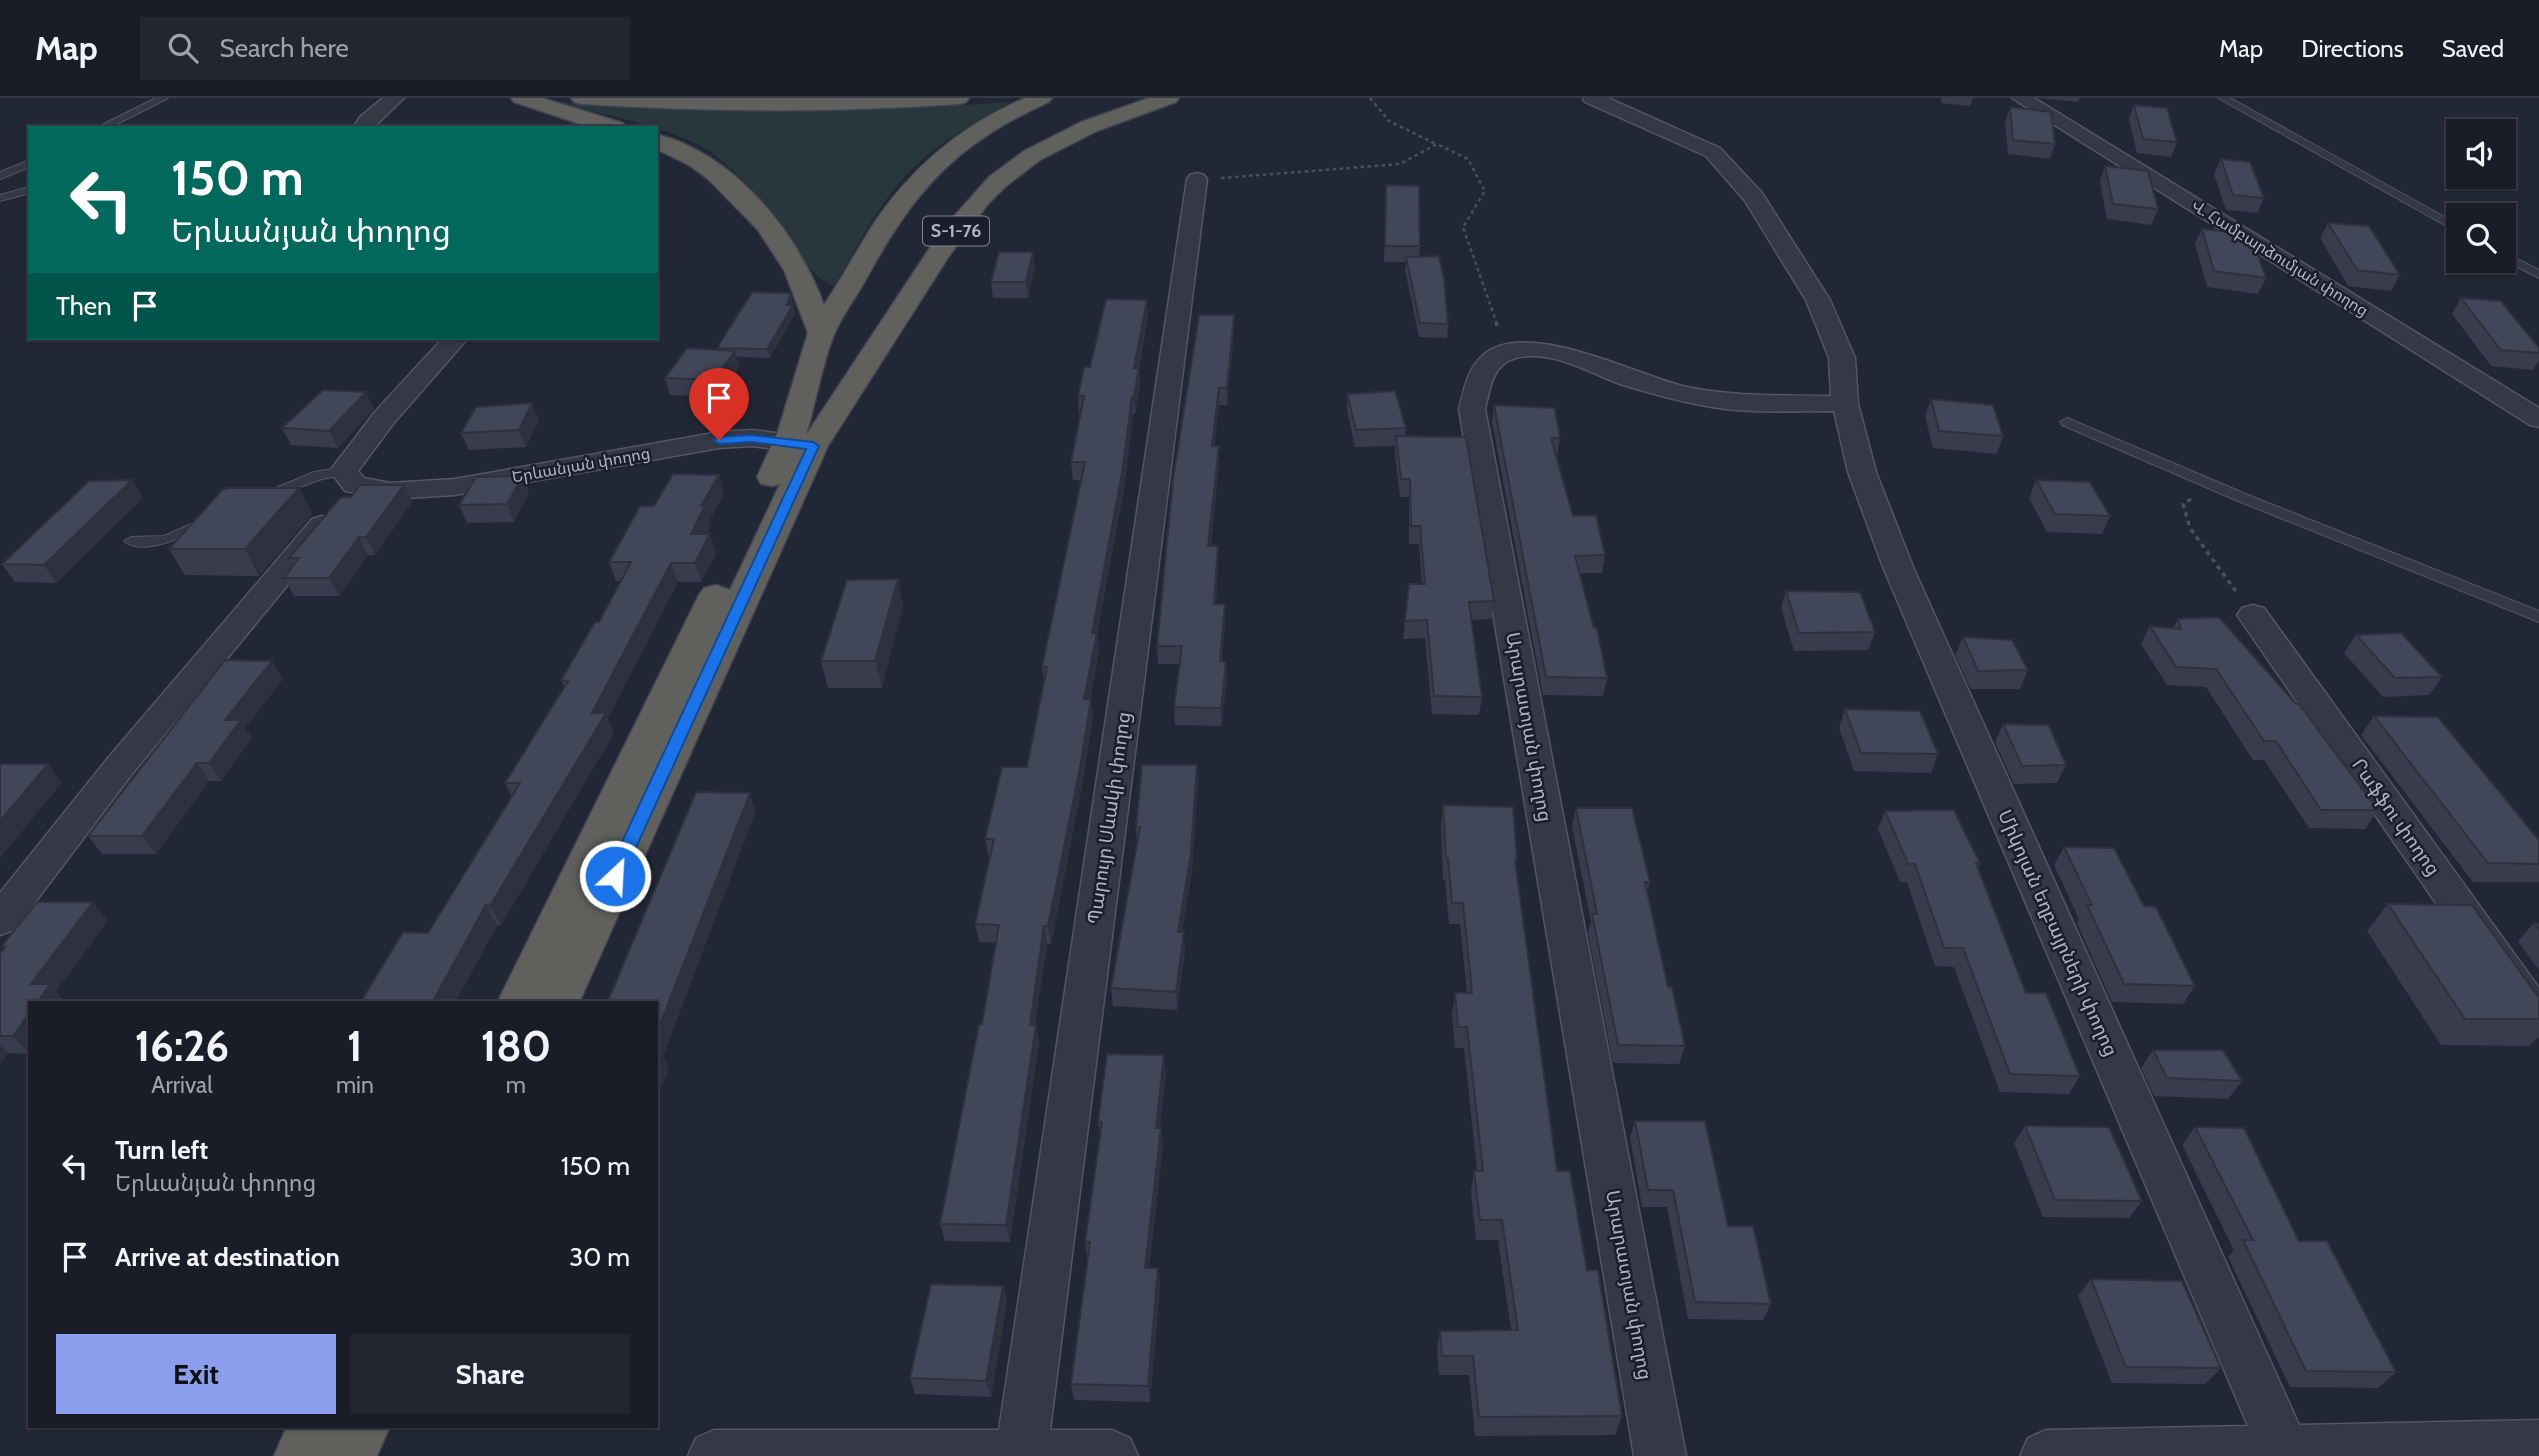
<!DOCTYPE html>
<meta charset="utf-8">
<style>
body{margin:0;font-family:Cabin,"Noto Sans Armenian",sans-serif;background:#232630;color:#f1f3f6;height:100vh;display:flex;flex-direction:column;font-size:26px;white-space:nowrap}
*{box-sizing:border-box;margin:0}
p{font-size:23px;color:#9fa2a8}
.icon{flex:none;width:38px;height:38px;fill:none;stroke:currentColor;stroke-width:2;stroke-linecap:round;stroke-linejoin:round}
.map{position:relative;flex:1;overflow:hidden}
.sheet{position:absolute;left:28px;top:903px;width:630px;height:427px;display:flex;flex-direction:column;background:#1a1d28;border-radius:0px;box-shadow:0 2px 5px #0004,0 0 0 2px #383b45}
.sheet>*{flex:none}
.hud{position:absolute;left:28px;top:28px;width:630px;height:214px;border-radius:0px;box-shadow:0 2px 5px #0004,0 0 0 2px #383b45;background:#00695c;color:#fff;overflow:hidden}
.controls{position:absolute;left:2446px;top:21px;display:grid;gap:14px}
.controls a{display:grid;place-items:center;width:70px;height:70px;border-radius:0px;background:#1a1d28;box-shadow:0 2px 5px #0004,0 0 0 2px #383b45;font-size:35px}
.pin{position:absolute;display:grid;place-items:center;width:60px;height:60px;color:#fff;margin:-72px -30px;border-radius:50% 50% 50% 0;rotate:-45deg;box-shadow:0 0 7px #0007}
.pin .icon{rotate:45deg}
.me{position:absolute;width:77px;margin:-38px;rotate:25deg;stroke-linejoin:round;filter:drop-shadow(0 0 5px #0008)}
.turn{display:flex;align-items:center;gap:24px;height:147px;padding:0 28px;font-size:32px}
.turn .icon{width:91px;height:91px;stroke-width:2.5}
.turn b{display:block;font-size:49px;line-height:60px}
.then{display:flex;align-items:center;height:66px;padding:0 28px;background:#0003;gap:14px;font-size:26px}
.eta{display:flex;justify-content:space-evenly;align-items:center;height:119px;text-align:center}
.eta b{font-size:42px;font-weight:700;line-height:49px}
.button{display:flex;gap:14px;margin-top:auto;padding:14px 28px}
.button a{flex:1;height:80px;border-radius:0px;background:#8b9ded;color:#111;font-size:28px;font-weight:700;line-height:80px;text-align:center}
.button a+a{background:#232630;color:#f1f3f6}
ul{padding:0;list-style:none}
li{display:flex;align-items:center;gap:21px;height:91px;padding:0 28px}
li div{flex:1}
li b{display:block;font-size:26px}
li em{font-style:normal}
header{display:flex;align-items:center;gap:42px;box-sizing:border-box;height:98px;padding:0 35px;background:#1a1d28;border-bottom:2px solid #383b45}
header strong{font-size:33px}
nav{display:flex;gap:38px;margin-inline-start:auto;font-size:24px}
.search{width:490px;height:63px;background:#232630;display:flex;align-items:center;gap:18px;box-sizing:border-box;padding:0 24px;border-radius:0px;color:#9fa2a8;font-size:26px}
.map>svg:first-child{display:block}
</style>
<header>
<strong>Map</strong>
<div class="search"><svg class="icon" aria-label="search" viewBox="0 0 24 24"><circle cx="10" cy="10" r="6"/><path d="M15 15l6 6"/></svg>Search here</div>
<nav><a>Map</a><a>Directions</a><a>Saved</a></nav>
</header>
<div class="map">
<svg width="2539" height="1358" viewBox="0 0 2539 1358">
<rect width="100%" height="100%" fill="#222735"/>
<path fill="#28373b" d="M548,3C702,17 856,15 1010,4C975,25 937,45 908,75C877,107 857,150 834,188C799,173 788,131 763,104C745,83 720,57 695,45C650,24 597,15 548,3Z"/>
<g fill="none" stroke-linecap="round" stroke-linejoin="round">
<defs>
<g id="service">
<path d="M156,0H168L109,30H96Z"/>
<path d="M2218,0H2230L2459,127V135Z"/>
<path d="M30,62V69L0,81V74Z"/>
<path d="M30,89V95L0,103V97Z"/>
<path d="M2504,154L2539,172V180L2504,162Z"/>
<path d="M2067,320L2248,397L2539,513V524L2238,403L2062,327L2060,324Z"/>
<path d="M344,369L351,373L349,376L322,381L264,402L257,398L314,374Z"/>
<path d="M207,419L212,420L214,423L212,426C192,435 143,460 124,443L131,439L164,438Z"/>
</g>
<g id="minor">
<path d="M383,0H404L373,30H353L360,19Z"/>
<path d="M1583,0H1608L1720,50L1762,95L1830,202L1855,260L1858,306L1876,374L1913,469L2299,1327L2539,1322V1358H2020L2028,1340L2046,1332L2248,1328L1883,469L1848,374L1834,313C1789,313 1745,316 1701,307C1675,302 1649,295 1623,287C1591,276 1552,251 1516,260C1492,266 1490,291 1485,311L1686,1358H1634L1459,311C1464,292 1467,272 1482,258C1525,218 1637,278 1687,289C1736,299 1782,297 1831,298L1829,260L1806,202L1745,103L1706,58L1585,4Z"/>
<path d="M2012,0H2034L2539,310V329L2530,327Z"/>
<path d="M1197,75L1204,77L1207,81L1050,1332H1112L1130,1340L1138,1358H688L696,1340L714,1332H999L1187,81L1190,77Z"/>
<path d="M443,240H468L393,326L358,373L364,380L390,385L455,381L719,334L752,332L813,340L823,342L827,348L823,354L813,356L752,348L719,350L455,397L390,401L345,393L330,373L374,315Z"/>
<path d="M322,418L332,421L337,427L332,433L132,676L14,832L0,837V795L108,660L312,421Z"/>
<path d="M2253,507L2264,510L2539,890V938L2525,934L2237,517L2242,510Z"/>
</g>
<g id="trunk">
<path d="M511,0H542L623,25L626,30H592L514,4Z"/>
<path d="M571,0H969L966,4L959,6C833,15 707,14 581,6L574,4Z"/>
<path d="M1025,0H1052L1049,4C955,46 914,93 865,183C855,201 841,219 833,239C821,271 816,304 806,337L941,133L989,79L1024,53L1081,24L1149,0H1179L1176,4L1097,33L1040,62L1005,89L988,106L949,158L828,348L579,905H497L699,497L704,490L716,487L730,492L780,386L772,388L761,386L757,379L778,333L808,235L784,172L758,132L708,81L689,67L656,51V36C735,56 797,134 824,207C842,180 857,152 874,125C913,68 962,27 1025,0Z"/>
<path d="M287,1328H390L377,1358H274Z"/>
</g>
</defs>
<use href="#service" stroke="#535664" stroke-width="2"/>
<use href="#minor" stroke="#535664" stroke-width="3"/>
<use href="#trunk" stroke="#404351" stroke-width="3"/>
<g stroke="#465258" stroke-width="2.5" stroke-dasharray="3.5 3.5" stroke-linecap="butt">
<path d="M1370,0L1389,23L1436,46"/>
<path d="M1221,80L1400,66L1437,46L1468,61L1485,93L1463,129L1497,226"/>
</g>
<g stroke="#465258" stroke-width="3.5" stroke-dasharray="4.5 4.5" stroke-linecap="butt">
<path d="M1496,224L1498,230"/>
<path d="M2191,401L2183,406L2190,430L2237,495"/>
</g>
<use href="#service" fill="#353946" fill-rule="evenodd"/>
<use href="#minor" fill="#353946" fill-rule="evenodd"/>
<use href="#trunk" fill="#60605c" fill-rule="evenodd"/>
</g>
<g fill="#383c4c">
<path d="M1941,0H1973L1970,8L1941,5Z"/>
<path d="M2039,0H2080L2078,4Z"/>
<path d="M2134,7L2177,44L2171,59L2137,55L2129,21Z"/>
<path d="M2010,9L2055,46L2050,61L2008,56L2005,24Z"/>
<path d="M2221,61L2264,100L2257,115L2226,112L2214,76Z"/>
<path d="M2105,68L2158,111L2151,127L2107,121L2100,83Z"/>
<path d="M1386,102L1420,148L1419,159L1448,226L1447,240L1419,239L1405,172L1406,164H1384Z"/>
<path d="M2328,125L2400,177L2391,193L2348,188L2320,140Z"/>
<path d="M2202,131L2266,180L2258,196L2207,189L2195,146Z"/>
<path d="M1035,169L1028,200H993L991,184Z"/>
<path d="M2461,200L2539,250V262L2533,272L2491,268L2452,216Z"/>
<path d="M793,204L792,207L795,215L770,260L736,259L739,269L719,299L670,297L665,280L718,252L717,250Z"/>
<path d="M1148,218L1139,270L1140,287L1135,316H1133L1124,392L1097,535L1099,553L1090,601L1093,619L1082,688L1051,846H1047L1035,927L1039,945L1010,1144L945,1143L940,1126L982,926L996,845L979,844L975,826L990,760H989L985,741L1027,669L1044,584L1042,569L1081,382H1073L1071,364L1081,315H1079L1078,298Z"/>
<path d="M1234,233L1227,307H1219L1214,348H1219V365L1211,448L1218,466L1216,506L1225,524L1222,563L1226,564L1227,582L1221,628L1175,627L1174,609L1180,566H1158L1157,548L1173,381Z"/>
<path d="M1347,296L1406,330L1405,339L1494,503L1491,521L1472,522L1482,599L1479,617L1432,616L1425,540L1403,541L1405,523L1422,486L1419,446H1409V399H1400L1395,356V348L1355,349L1347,312Z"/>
<path d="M1931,301L2003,338L1997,356L1933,350L1925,318Z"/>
<path d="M1494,307L1560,340L1557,357H1556L1573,418L1605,457L1602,475H1579L1607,580L1603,598L1543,597L1492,324Z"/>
<path d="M374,311L338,350L291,347L282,330Z"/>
<path d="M539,322L526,349L469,352L461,335Z"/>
<path d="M719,377L724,396L709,423L711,428L706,436L716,456L701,484H678L608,620L614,635L501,827H497L455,905H360L428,835L512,699L505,685L564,589L561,582L599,524L621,483H616L609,464L654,408Z"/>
<path d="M132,382L143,400L56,485L15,484L2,466Z"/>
<path d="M2036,382L2110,418L2102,436L2047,434L2029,400Z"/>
<path d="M299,390L312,416L259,478L185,477L169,451Z"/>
<path d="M529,395L514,424L467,425L459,407Z"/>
<path d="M412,404L375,457H368L339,498H294L284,480L293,468L289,460Z"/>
<path d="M1786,493L1875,534L1868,552L1794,553L1781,510Z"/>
<path d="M903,508L882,590H828L821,563Z"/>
<path d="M2178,521L2378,712L2365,731L2309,730L2264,662H2253L2206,589L2167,587L2141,546L2150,528L2173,530Z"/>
<path d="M2356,537L2442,579L2429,597L2383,599L2344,555Z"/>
<path d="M1963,539L2028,572L2020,591H1971L1955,557Z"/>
<path d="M283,581L245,630L252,640L221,683H209L156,756H102L88,738Z"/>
<path d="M1845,611L1938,656L1931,675L1854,673L1839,630Z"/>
<path d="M2374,618L2539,742V784H2473L2361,637Z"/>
<path d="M2003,626L2066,667L2057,685L2014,686L1995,644Z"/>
<path d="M1198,686L1192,773L1182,834L1185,852L1177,912L1113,908L1111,890L1137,744L1136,729Z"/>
<path d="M1443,707L1517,762L1516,770L1557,1073L1587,1172L1622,1318L1615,1337L1475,1338L1469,1277H1439L1437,1252L1440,1233L1511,1232L1498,1142H1476L1471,1094L1474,1073H1477L1464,950H1455L1452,916L1455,895H1467L1460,826H1449L1445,782H1443L1441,728Z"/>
<path d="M1576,710L1650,784L1647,794L1668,889L1685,948L1679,966L1613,965L1588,835L1591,823L1572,728Z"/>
<path d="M1885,713L1980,765L1978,769L2026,895L2080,978L2069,996L2000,994L1954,869L1935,868L1907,784H1900L1878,731Z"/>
<path d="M2064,749L2144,808L2195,888L2183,906L2112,904L2077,825L2079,821L2054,767Z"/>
<path d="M2388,806L2539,900V938L2529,948L2441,947L2367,833Z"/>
<path d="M108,822L56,893L30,905V956L8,955L0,966V856L4,851L1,849Z"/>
<path d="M2534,825H2539V872L2518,843Z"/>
<path d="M2153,952L2242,983L2228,1001L2154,998L2141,970Z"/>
<path d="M1166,975L1160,1030L1163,1048L1149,1170H1158L1160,1187L1150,1304L1074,1302L1071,1286L1087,1160L1085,1144L1100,1038L1098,1024Z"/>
<path d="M1635,1023L1728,1128L1771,1206L1763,1222L1688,1221L1667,1109H1642L1630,1040Z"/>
<path d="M2025,1028L2142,1103L2129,1120L2043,1119L2014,1045Z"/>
<path d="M2195,1029L2299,1143L2396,1274L2378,1290L2290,1289L2228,1159L2234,1152L2182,1047Z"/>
<path d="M2091,1181L2221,1270L2205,1286L2112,1285L2078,1198Z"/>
<path d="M1003,1188L1007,1205L991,1299L915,1296L910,1280Z"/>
</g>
<g fill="#2e313e">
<path d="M1033,154L1035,169L1028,200L1026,184Z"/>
<path d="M791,195L793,204L790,211L793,207L795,215L770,260L767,251Z"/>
<path d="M1147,202L1148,218L1135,287L1134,270Z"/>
<path d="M1234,217V233L1227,307V290Z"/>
<path d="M735,253L739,269L719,299L714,282Z"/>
<path d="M1139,270L1140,287L1135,316L1134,299Z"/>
<path d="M1219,290V307L1212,365V348Z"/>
<path d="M366,294L374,311L338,350L329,333Z"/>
<path d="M1132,299L1133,316L1124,392L1094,550L1097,535L1099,553L1086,619L1084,601L1092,535Z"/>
<path d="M532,305L539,322L526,349L519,332Z"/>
<path d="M1219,348V365L1209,466L1208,448Z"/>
<path d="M719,377L724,396L709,423L711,428L697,456L691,436L701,408Z"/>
<path d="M523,378L529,395L514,424L507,406Z"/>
<path d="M132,382L143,400L56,485L44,467Z"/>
<path d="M404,387L412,404L375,457L366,439Z"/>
<path d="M299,390L312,416L259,478L245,451Z"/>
<path d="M710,436L716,456L701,484L695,465Z"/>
<path d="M359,439L368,457L339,498L329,480Z"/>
<path d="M1218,448V466L1214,524V506Z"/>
<path d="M671,465L678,484L608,620L614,635L501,827L490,808Z"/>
<path d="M898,481L903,508L882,590L875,563Z"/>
<path d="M1225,506V524L1221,582L1220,563Z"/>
<path d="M272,563L283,581L245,630L252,640L221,683L209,665L225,622Z"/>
<path d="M1226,564L1227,582L1221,628V610Z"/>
<path d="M1091,601L1093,619L1082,688L1051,846L1048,828Z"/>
<path d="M197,665L209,683L156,756L142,738Z"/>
<path d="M48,666L62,685L0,760V723Z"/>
<path d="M1197,667L1198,686L1192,773L1179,852L1178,834Z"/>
<path d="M750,695L756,713L663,959L669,971L656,1004V937Z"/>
<path d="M93,804L108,822L56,893L66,905H37L31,886Z"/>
<path d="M486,807L497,827L455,905H432Z"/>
<path d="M1044,828L1047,846L1033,945L1030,927Z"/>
<path d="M1184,834L1185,852L1177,912L1176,894Z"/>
<path d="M30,914V956L13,938Z"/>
<path d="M1036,927L1039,945L1010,1144L1006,1127Z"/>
<path d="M0,947L8,955L0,966Z"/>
<path d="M1164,957L1166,975L1158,1048L1156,1030Z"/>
<path d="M1161,1030L1163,1048L1147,1187L1145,1170Z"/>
<path d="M1158,1170L1160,1187L1150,1304L1148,1288Z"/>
<path d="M1003,1188L1007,1205L991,1299L986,1283Z"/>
</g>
<g fill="#414658" stroke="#2e313e" stroke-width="2">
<path d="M2134,7L2167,10L2177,44L2143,41Z"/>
<path d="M2010,9L2051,14L2055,46L2013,42Z"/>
<path d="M2221,61L2250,64L2264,100L2233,97Z"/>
<path d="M2105,68L2148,73L2158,111L2113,106Z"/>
<path d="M1386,87L1419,88L1420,148H1385Z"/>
<path d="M2328,125L2369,128L2400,177L2357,172Z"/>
<path d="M2202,131L2251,136L2266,180L2214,173Z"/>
<path d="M999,154H1033L1026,184H991Z"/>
<path d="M1439,158L1444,181L1448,226L1420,225L1406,159Z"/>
<path d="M752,194L791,195L787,207H793L767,251L717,250Z"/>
<path d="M2461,200L2501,203L2539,250V255L2501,252Z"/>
<path d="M1106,201L1147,202L1134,270H1139L1134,299H1132L1122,375L1092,535H1097L1084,601H1091L1080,670L1048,828H1044L1030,927H1036L1006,1127L940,1126L979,926H982L999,827L975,826L994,741H985L1002,669H1027L1047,569H1042L1085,364H1071L1084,298H1078L1084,269H1090Z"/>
<path d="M1199,217H1234L1227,290H1219L1212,348H1219L1208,448H1218L1214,506H1225L1220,563L1226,564L1221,610L1174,609L1182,548H1157L1173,381Z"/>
<path d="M687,250L735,253L714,282L665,280Z"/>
<path d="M323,292L366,294L329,333L282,330Z"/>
<path d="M1395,293L1406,330L1356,332L1347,296Z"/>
<path d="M1931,301L1993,307L2003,338L1939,333Z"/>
<path d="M532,305L519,332L461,335L476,309Z"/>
<path d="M1494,307L1555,310L1560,340H1551L1573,418L1596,417L1605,457L1575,458L1594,530H1597L1607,580L1546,579Z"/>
<path d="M1396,338L1466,339L1494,503L1469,504L1482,599L1434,598L1427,522L1405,523L1409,486H1425L1420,428H1411L1410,381H1401Z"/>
<path d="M673,376L719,377L701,408H705L691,436H710L695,465H671L592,615H606L490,808L486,807L432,905H360L403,834L428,835L520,685H505L568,583L561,582L595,524H599L631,464H609L640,408H654Z"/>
<path d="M523,378L507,406L459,407L476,379Z"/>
<path d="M132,382L44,467L2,466L89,383Z"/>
<path d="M2036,382L2090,384L2110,418L2055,416Z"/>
<path d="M360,387H404L366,439H359L329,480H284L299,460H289L341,399H351Z"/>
<path d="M228,390H299L245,451H169L222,392Z"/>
<path d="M898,481L875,563H821L847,482Z"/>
<path d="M1786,493L1860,494L1875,534L1799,535Z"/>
<path d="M2219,519L2296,606H2299L2378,712H2321L2276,643H2264L2216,571L2176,569L2150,528L2181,531L2178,521Z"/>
<path d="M2401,535L2442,579L2395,580L2356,537Z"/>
<path d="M1963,539L2012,542L2028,572L1978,573Z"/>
<path d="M225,562L272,563L225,622H241L209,665H197L142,738H88Z"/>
<path d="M1845,611L1920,613L1938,656L1861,655Z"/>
<path d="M2374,618L2438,619L2539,742V766L2488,765Z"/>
<path d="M2003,626L2049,627L2066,667L2022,668Z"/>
<path d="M0,666H48L0,723Z"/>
<path d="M1142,667H1197L1191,755L1178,834H1184L1176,894L1111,890L1140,729H1136Z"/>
<path d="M696,694L750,695L656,937V905H607Z"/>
<path d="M1443,707L1513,709L1517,762H1515L1557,1073H1570L1587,1172H1598L1622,1318L1479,1319L1473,1258H1442L1440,1233L1518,1232L1502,1122H1480L1474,1073H1483L1467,929H1458L1455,895H1472L1463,805H1452L1448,760H1446Z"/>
<path d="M1576,710H1632L1650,784H1645L1668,889H1672L1685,948L1618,947L1592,816H1597Z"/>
<path d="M1954,712L1980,765H1976L2026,895H2046L2080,978L2010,976L1963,850H1944L1915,766H1908L1885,713Z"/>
<path d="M2064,749L2114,750L2144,808L2156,809L2195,888L2124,886L2087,807H2092Z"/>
<path d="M37,804H93L31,886H50L37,905H30V914L13,938H0V856L5,849H1Z"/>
<path d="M2388,806L2472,807L2539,900V921H2465Z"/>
<path d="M2534,825H2539V832Z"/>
<path d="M2153,952H2223L2242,983L2167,980Z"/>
<path d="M656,953H660L656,964Z"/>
<path d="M1107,956L1164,957L1156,1030H1161L1145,1170H1158L1148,1288L1071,1286L1090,1144H1085L1102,1024H1098Z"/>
<path d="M1635,1023H1705L1728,1128H1753L1771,1206L1695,1204L1673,1092H1648Z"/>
<path d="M2025,1028L2109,1029L2142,1103L2055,1102Z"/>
<path d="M2195,1029L2244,1030L2299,1143H2327L2396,1274L2306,1273L2243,1142H2253Z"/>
<path d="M2091,1181L2182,1183L2221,1270L2126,1269Z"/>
<path d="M931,1186L1003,1188L986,1283L910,1280Z"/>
</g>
<path fill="#1a73e8" stroke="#114b97" stroke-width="2" d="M752,337L813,344L819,348L623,778L615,785L609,783L606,778L806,351L752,344L719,346L713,342L719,339Z"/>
<g text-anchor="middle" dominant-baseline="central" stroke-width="5" stroke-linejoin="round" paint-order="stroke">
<g font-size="16" fill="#b0b3c3" stroke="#1b1e2b">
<text transform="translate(2280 160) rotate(32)">Վ. Համբարձումյան փողոց</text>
<text transform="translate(581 367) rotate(-10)">Երևանյան փողոց</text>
</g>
<rect fill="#1b1e2b" stroke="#838695" stroke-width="2" x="923" y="118.5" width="66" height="29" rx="5"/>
<g font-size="18" font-weight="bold" fill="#b0b3c3">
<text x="956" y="133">Տ-1-76</text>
</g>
<g font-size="19" fill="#b0b3c3" stroke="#1b1e2b">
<text transform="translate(1529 629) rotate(80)">Արարատյան փողոց</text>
<text transform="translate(2396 719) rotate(55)">Րաֆֆու փողոց</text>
<text transform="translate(1109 720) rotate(-82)">Պարույր Սևակի փողոց</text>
<text transform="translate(2058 835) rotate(66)">Միկոյան եղբայրների փողոց</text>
<text transform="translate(1629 1187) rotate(80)">Արարատյան փողոց</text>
</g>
</g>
</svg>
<div class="controls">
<a><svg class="icon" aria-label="sound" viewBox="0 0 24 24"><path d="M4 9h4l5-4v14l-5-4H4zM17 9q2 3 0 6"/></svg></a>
<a><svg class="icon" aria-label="search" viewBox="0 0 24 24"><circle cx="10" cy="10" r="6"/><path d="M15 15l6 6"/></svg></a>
</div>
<div class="pin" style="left:719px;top:342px;background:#d93025"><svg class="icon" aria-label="arrive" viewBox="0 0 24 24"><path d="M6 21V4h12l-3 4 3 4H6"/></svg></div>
<svg class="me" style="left:615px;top:778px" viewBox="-20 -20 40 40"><circle r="17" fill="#1a73e8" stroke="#fff" stroke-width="3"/><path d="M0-11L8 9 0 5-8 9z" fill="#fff"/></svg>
<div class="hud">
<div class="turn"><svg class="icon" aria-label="left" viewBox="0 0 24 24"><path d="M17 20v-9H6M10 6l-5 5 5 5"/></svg><div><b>150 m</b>Երևանյան փողոց</div></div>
<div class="then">Then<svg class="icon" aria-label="arrive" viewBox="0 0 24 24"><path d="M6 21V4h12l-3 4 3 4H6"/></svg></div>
</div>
<section class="sheet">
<div class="eta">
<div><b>16:26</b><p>Arrival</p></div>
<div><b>1</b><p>min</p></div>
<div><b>180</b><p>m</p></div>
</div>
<ul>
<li><svg class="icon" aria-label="left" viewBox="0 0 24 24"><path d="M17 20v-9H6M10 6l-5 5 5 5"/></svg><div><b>Turn left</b><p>Երևանյան փողոց</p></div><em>150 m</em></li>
<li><svg class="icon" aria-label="arrive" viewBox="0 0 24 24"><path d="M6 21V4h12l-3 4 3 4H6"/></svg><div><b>Arrive at destination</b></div><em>30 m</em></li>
</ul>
<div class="button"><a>Exit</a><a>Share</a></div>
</section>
</div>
